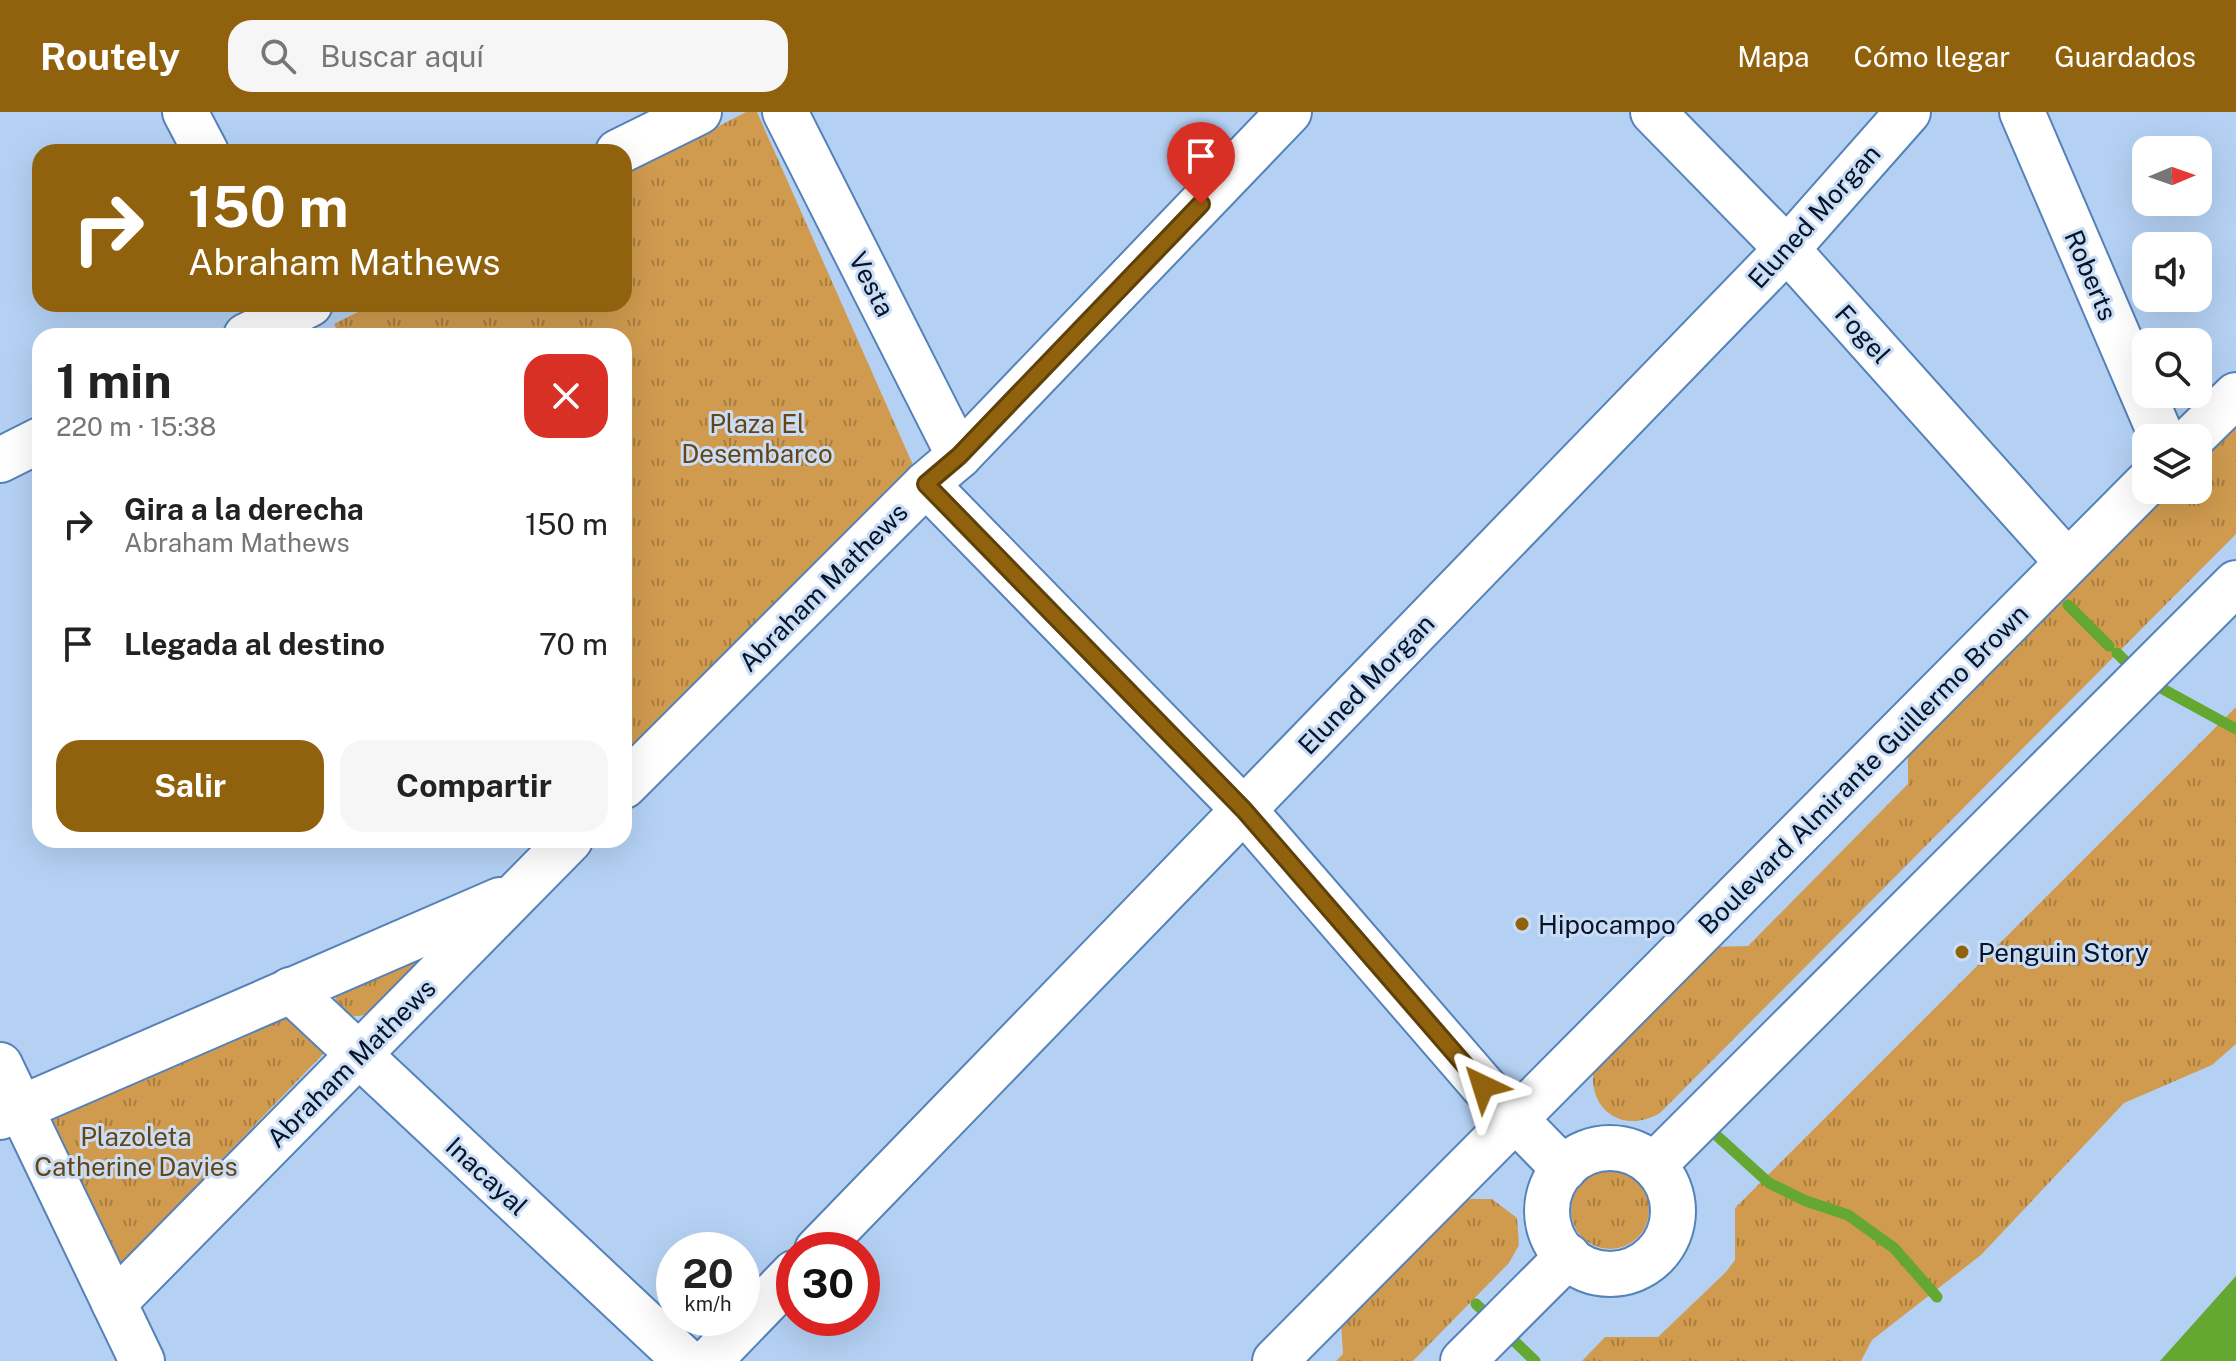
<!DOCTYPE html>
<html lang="es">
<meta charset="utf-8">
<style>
body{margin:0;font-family:"Public Sans",sans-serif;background:#f6f6f6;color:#222;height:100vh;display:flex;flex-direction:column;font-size:30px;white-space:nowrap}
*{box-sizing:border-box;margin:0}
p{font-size:26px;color:#767676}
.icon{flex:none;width:44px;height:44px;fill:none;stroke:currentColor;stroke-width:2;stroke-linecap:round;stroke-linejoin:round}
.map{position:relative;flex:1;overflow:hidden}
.sheet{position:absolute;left:32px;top:216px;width:600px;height:520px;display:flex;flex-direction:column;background:#fff;border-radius:24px;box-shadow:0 8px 32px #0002}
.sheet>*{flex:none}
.top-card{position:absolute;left:32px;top:32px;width:600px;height:168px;border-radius:24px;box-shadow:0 8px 32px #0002;background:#91620e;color:#fff;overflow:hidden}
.needle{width:52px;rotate:88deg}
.controls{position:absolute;left:2132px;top:24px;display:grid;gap:16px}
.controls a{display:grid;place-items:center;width:80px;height:80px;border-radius:16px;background:#fff;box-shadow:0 8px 32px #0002;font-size:40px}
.speed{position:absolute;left:656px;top:1120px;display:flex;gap:16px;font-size:40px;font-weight:700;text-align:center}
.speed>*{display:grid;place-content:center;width:104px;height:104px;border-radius:50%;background:#fff;box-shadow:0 8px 32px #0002;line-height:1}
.speed small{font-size:20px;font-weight:400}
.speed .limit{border:12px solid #d22;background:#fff;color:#111}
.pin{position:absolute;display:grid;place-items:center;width:68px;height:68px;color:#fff;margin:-82px -34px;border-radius:50% 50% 50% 0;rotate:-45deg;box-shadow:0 0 8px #0007}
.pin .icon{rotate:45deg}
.me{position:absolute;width:88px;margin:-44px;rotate:319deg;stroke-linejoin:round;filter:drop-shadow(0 0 6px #0008)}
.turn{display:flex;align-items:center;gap:28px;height:168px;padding:0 24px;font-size:36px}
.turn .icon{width:104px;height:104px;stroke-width:2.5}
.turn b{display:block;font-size:56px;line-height:68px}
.round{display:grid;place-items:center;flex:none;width:84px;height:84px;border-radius:24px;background:#f6f6f6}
.overview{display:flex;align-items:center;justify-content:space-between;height:136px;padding:0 24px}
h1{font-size:48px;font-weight:700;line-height:60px}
.primary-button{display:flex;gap:16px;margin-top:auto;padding:16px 24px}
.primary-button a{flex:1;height:92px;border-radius:24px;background:#91620e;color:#fff;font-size:32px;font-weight:700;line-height:92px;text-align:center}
.primary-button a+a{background:#f6f6f6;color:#222}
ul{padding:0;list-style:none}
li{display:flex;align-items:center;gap:24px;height:120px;padding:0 24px}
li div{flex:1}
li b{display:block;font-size:30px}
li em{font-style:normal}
header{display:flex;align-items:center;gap:48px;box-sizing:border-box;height:112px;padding:0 40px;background:#91620e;color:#fff}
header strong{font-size:38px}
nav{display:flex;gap:44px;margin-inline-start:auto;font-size:28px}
.search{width:560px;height:72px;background:#f6f6f6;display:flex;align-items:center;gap:20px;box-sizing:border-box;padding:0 28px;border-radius:24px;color:#767676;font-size:30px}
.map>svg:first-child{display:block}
</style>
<header>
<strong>Routely</strong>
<div class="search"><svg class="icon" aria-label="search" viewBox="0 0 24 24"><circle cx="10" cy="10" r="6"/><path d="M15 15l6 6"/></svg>Buscar aquí</div>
<nav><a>Mapa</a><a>Cómo llegar</a><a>Guardados</a></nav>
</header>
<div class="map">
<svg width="2236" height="1249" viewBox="0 0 2236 1249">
<defs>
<pattern id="grass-tufts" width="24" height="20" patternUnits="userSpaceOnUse" patternTransform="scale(2)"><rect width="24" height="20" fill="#d09b4f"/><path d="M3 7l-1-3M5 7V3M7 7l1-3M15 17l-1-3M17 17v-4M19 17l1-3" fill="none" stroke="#a77d42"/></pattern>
</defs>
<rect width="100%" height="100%" fill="#b4d1f4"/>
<g fill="url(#grass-tufts)">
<path d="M746,0H757L913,353L624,649V224H340L334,212L374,192H624V63Z"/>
<path d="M2236,309V422L1660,1001C1622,1023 1586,997 1594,954L1711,835L1748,834L1908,672V643L2168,378H2198V348Z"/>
<path d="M2236,595V932L2212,953L2124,991L1981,1143L1872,1228L1861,1249H1582L1605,1225H1658L1726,1160L1735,1148V1096Z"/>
<path d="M438,833L371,901C356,906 347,906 335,895L336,880Z"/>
<path d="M283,897L325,940L119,1154L43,1008Z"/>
<circle cx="1610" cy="1098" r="39"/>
<path d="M1471,1087H1492L1517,1106L1519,1133L1509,1151L1413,1249H1336L1343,1242L1341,1209L1458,1091Z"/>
</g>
<path fill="#64a731" d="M2236,1164V1249H2160Z"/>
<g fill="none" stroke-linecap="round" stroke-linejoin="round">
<g stroke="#64a731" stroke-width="11">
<path d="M2068,493L2109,534"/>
<path d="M2117,541L2136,560"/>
<path d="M2150,570L2236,617"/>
<path d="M1705,1013L1769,1071L1806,1089L1848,1103L1894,1136L1937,1185"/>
<path d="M1476,1192L1493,1208"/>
<path d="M1505,1220L1535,1249"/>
</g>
<defs>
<g id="minor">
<path d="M185,0L206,40"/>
<path d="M785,0L959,344"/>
<path d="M1653,0L1787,137L2067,450"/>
<path d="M2022,0L2162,326"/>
<path d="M618,40L699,0"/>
<path d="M246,224L310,192"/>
<path d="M2192,326L2236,283"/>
<path d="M0,348L40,328"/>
<path d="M926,372L1244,698L1483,974L1564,1057"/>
<path d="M624,674L926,372L959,344L1289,0"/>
<path d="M290,878L686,1249"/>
<path d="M0,1005L500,788"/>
<path d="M817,1138L1787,137L1908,0"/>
<path d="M114,1191L570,728"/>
<path d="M709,1249L794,1161"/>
<path d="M1275,1249L2146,372"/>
</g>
<g id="major">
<path d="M0,953L142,1249"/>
<circle cx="1610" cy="1099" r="63"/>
<path d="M1654,1053L2236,471"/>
<path d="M1463,1249L1568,1144"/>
</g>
</defs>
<use href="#minor" stroke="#5582b9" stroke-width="48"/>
<use href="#major" stroke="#5582b9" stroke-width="48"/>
<use href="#minor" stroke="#fff" stroke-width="44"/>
<use href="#major" stroke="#fff" stroke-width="44"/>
</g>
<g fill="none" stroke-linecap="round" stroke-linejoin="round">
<defs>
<path id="route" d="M1201,92L959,344L926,372L1244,698L1483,974"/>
</defs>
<use href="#route" stroke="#5e4009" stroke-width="20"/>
<use href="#route" stroke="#91620e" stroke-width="14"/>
</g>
<g fill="#91620e" stroke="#caddf5" stroke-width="3">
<circle cx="1522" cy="812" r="8"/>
<circle cx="1962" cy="840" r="8"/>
</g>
<g text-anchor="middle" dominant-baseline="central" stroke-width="6" stroke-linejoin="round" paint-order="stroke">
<g font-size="26" fill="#041429" stroke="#caddf5">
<text transform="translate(1814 104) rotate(-48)">Eluned Morgan</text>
<text transform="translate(2091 163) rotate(67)">Roberts</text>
<text transform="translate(872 172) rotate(63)">Vesta</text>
<text transform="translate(1863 222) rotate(48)">Fogel</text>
<text transform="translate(823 475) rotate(-45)">Abraham Mathews</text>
<text transform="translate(1366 572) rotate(-46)">Eluned Morgan</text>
<text transform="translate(1863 657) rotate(-45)">Boulevard Almirante Guillermo Brown</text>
<text transform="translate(351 951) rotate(-45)">Abraham Mathews</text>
<text transform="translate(487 1064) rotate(43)">Inacayal</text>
</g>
<g font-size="26" fill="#654513" stroke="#caddf5">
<text x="757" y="311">Plaza El<tspan x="757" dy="30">Desembarco</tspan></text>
<text x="136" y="1024">Plazoleta<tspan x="136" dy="30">Catherine Davies</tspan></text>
</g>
<g font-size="26" fill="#041429" stroke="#caddf5" text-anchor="start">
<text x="1538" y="812">Hipocampo</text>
<text x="1978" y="840">Penguin Story</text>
</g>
</g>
</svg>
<div class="controls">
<a><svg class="needle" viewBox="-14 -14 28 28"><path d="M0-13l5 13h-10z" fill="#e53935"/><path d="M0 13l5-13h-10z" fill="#767676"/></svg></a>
<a><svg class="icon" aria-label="sound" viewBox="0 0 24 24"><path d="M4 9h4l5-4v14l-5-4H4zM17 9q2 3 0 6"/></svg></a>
<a><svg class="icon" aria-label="search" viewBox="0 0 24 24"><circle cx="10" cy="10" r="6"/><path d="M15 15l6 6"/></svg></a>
<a><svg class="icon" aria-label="layers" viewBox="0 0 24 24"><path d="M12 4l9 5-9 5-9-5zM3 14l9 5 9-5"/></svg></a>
</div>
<div class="speed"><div>20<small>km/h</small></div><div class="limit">30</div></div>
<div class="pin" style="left:1201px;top:92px;background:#d93025"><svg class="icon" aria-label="arrive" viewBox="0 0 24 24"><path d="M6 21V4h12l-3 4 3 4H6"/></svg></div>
<svg class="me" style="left:1483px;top:974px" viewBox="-20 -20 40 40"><path d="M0-17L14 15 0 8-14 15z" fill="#91620e" stroke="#fff" stroke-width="4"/></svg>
<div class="top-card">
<div class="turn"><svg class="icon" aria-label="right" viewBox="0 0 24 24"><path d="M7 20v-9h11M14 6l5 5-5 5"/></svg><div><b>150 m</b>Abraham Mathews</div></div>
</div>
<section class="sheet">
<div class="overview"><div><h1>1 min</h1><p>220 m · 15:38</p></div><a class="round" style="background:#d93025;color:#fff"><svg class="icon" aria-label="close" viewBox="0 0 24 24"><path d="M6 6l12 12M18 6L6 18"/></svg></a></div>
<ul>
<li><svg class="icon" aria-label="right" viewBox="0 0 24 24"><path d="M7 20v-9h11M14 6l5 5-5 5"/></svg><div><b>Gira a la derecha</b><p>Abraham Mathews</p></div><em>150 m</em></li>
<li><svg class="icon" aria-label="arrive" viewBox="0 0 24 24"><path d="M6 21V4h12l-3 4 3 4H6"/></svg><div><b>Llegada al destino</b></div><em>70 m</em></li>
</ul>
<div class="primary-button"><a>Salir</a><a>Compartir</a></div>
</section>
</div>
